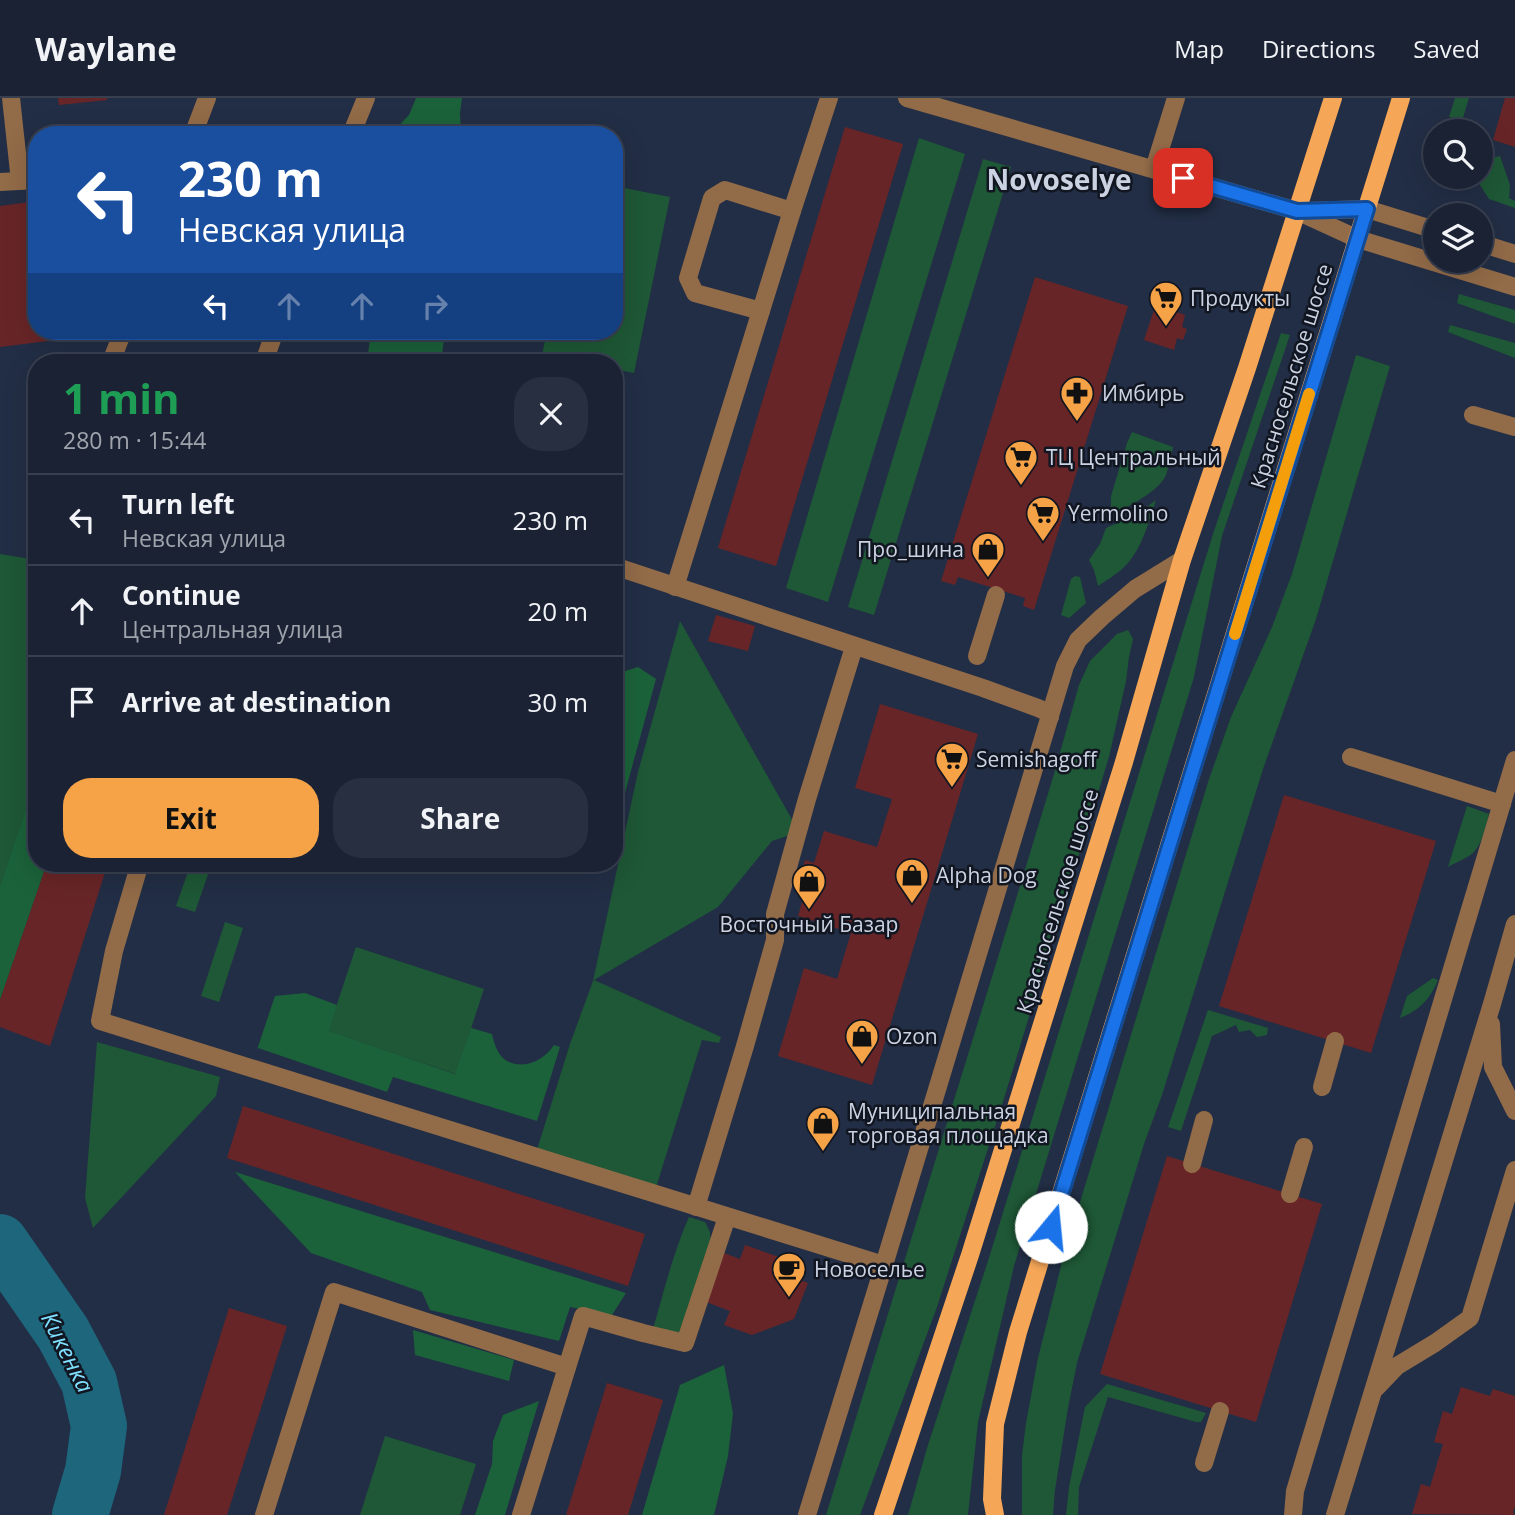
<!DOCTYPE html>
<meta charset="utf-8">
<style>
body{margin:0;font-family:"Open Sans",sans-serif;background:#272f40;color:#f1f3f6;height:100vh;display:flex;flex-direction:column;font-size:26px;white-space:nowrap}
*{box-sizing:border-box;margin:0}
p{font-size:23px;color:#9fa4ac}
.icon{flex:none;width:38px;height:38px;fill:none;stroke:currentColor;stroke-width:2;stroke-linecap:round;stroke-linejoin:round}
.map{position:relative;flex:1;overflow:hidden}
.details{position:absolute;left:28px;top:256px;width:595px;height:518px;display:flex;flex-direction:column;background:#1a2234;border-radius:28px;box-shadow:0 7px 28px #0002,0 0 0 2px #383f4f}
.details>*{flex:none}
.top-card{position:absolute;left:28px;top:28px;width:595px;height:214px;border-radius:28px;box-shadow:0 7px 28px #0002,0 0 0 2px #383f4f;background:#1a4fa0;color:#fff;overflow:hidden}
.controls{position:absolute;left:1423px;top:21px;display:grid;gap:14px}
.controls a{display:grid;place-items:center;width:70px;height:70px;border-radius:50%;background:#1a2234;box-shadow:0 7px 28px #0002,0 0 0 2px #383f4f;font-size:35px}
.pin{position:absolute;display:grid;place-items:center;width:60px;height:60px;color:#fff;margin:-30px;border-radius:14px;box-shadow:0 4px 10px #0006}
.me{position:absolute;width:77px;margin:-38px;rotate:17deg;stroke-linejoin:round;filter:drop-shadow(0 0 5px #0008)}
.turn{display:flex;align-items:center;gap:24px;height:147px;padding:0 35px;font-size:32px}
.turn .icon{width:91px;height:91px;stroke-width:2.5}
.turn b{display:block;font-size:49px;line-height:60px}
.lanes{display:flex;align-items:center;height:66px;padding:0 35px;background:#0003;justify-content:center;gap:35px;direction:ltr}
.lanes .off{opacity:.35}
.round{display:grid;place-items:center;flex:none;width:74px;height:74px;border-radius:28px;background:#272f40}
.overview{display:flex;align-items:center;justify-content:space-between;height:119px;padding:0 35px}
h1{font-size:42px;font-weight:700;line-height:52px;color:#1e9e55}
.button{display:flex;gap:14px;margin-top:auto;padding:14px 35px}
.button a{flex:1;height:80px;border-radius:28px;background:#f6a247;color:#111;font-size:28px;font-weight:700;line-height:80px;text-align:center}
.button a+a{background:#272f40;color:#f1f3f6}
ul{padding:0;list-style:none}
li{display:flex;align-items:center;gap:21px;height:91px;padding:0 35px;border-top:2px solid #383f4f}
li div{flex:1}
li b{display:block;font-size:26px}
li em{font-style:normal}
header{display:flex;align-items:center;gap:42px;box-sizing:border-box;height:98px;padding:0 35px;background:#1a2234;border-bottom:2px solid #383f4f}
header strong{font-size:33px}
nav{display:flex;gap:38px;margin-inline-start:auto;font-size:24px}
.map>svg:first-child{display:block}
</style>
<header>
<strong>Waylane</strong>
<nav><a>Map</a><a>Directions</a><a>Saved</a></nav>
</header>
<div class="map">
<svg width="1515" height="1417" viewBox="0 0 1515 1417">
<rect width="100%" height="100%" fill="#222e45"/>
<g fill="#1e5836">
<path d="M1455,0H1469L1462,23L1449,19Z"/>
<path d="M919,40L965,56L828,504L786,490Z"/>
<path d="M1500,58L1510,87L1509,100L1515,103V110L1489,101L1475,79H1480L1481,63Z"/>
<path d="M983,61L1011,69L874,517L848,509Z"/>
<path d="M614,88L670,99L634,275L614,271V264H578L542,257L547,233H614Z"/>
<path d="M1459,196L1515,212V226L1457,205Z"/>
<path d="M1450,227L1515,245V260L1448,234Z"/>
<path d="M1281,235L1290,237L1222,438L1194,579L1014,1168L978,1324L968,1417H908L927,1350L988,1163L1213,436Z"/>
<path d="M1356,257L1390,268L1316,521L1263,671L1162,997L1144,1046L1077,1265L1068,1310L1055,1392L1053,1417H1022V1357L1026,1325L1038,1260L1063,1160L1209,681L1231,619L1272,529L1292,476Z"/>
<path d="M1132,334L1173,349C1171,358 1169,368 1166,377C1159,394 1126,409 1111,418V398L1127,345Z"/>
<path d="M1156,402C1148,426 1141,455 1121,472C1114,478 1105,483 1098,488L1094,472L1089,462L1100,446L1106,430L1136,417Z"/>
<path d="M0,456L37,462V765H47L0,902Z"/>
<path d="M1075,478L1080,479L1086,505L1069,520L1061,517L1071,481Z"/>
<path d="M680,523L799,734L772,743L718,809L594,882L721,939L719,945L702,942L654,1096L535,1058L570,946L593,883L638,674Z"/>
<path d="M1128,532L1133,541L1129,559L1126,583L1109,659L1001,1010L937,1209L860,1417H826L1020,788L1054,676L1079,587L1090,563L1117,536Z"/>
<path d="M1467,708L1489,716C1486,728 1483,744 1474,754C1468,760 1456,764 1448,769Z"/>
<path d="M191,765H212L195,814L176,808Z"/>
<path d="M225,824L243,830L219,904L201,898Z"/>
<path d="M356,849L484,891L456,976L328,933Z"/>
<path d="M1433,880L1438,882C1430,901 1420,912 1400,920L1407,898Z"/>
<path d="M1208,912L1268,930L1267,937L1257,939L1250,932L1239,934L1236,927L1212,938L1181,1033L1168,1029Z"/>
<path d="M97,944L220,979L216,998L93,1130L85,1100Z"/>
<path d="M689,1119L705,1124L710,1134L711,1147L681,1238L653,1231C664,1193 673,1155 689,1119Z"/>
<path d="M1107,1286L1206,1315L1201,1324H1196L1108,1299L1079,1389L1078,1417H1066L1069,1389L1085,1309Z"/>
<path d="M385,1338L476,1366L460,1417H360Z"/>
</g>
<g fill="#1b623a">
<path d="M416,0H462L460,15L461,37H390L409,17Z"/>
<path d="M371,233H445L441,264H367Z"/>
<path d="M638,569L656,581L614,735V606L622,574Z"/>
<path d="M37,680V765H47L0,902V789Z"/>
<path d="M305,895L337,907L329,933L455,976L471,930L492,936C494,945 497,955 504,961C521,974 545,962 554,947L560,949L537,1023L393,979L387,994L258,950L257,952L275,898Z"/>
<path d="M235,1074L626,1195L612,1217L570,1209L559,1243L430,1212L422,1194L311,1155Z"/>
<path d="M413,1232L514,1262L509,1283L415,1257Z"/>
<path d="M724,1267L733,1315L728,1358L714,1417H642L680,1287Z"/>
<path d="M539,1303L505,1417H475L492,1366L493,1343L503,1317Z"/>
</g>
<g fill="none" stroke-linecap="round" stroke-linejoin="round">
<path stroke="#1d667c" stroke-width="56" d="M0,1144L63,1235L89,1284L99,1328L93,1373L80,1417"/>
</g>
<g fill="#682527">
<path d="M58,0H107V2L59,7Z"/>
<path d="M1505,0H1515V49L1493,42Z"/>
<path d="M845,29L903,46L776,468L718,450Z"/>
<path d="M30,104L37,156V233H47L48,243L0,249V108Z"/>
<path d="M1035,179L1128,208L1034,512L1023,508L1025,500L958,479L955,487L941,483Z"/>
<path d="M1156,206L1185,217L1182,229L1187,231L1183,242L1177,240L1174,252L1144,242Z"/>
<path d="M716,517L755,528L748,553L708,543Z"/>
<path d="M880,606L978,636L872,987L778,958L804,870L837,881L851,835L798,818L806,790L798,787L805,762L814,765L824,733L877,749L892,701L855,690Z"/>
<path d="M1284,697L1436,743L1371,955L1219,908Z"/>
<path d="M47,765H108L50,948L0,929V902Z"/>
<path d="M243,1008L645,1136L628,1188L227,1060Z"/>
<path d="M1167,1058L1322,1106L1256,1324L1100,1276Z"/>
<path d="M745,1147L787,1162L782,1175L808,1185L794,1221L752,1237L724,1227L730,1213L706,1204L724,1155L740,1161Z"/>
<path d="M229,1210L287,1228L227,1417H164Z"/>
<path d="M607,1285L663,1302L628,1417H566Z"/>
<path d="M1461,1289L1490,1298L1493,1291L1515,1298V1409L1513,1414L1515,1417L1412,1416L1421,1386L1430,1389L1443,1346L1434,1344L1443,1313L1452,1316Z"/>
</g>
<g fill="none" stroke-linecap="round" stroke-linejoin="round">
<g stroke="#926b48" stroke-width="18">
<path d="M11,0L20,83"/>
<path d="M907,0L1297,113L1358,141L1515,189"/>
<path d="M193,37L207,0"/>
<path d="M351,37L366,0"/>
<path d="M1154,71L1176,0"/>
<path d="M0,84L37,82"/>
<path d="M1304,113L1367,111L1435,132"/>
<path d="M1480,145L1515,156"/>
<path d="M761,213L695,195L688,180L712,100L725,92L792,113"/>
<path d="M111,264L123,233"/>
<path d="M264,264L275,233"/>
<path d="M1473,317L1515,329"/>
<path d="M614,468L983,590L1038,610L1047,614L1050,619"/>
<path d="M675,489L792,113L829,0"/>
<path d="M977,558L996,497"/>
<path d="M1351,659L1502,706"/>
<path d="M140,765L114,853L100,923L884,1167"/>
<path d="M1491,926L1493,969L1515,1013"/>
<path d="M1322,989L1335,943"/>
<path d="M1192,1066L1204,1022"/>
<path d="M1290,1096L1304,1049"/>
<path d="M696,1109L745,948L775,842V816L807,701L854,549"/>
<path d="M1376,1290L1397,1268L1435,1245L1470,1220L1515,1072"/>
<path d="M1204,1365L1220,1313"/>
<path d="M264,1417L334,1194L567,1269"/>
<path d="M521,1417L583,1218L643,1235L685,1245L727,1119"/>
<path d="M807,1417L884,1167L1065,568L1078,542L1102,519L1135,491L1182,462"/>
<path d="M1293,1417L1295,1393L1515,662"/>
<path d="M1335,1417L1492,906L1515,826"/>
</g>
<g stroke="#f5a657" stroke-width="18">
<path d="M883,1417L970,1157L1124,664L1182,462L1247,270L1333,0"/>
<path d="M995,1417L992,1401L995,1326L1018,1234L1401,0"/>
</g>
</g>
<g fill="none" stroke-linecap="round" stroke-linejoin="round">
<defs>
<path id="route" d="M1051,1129L1367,111L1297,113L1183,80"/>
</defs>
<use href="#route" stroke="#114b97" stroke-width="18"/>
<use href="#route" stroke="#1a73e8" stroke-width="12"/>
<path stroke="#f59e0b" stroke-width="12" d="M1235,536L1309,296"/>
</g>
<defs>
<symbol id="supermarket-pin" viewBox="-11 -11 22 30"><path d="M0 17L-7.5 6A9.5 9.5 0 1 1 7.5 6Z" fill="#f6a247" stroke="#111621"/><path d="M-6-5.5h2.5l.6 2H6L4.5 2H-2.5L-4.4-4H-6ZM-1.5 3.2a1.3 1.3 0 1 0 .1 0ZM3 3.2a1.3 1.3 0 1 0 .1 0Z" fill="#111"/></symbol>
<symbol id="pharmacy-pin" viewBox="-11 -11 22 30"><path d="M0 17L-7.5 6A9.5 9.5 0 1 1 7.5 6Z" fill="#f6a247" stroke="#111621"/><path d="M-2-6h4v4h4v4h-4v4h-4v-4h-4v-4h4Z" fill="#111"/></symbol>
<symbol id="shop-pin" viewBox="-11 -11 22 30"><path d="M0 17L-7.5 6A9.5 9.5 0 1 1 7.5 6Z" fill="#f6a247" stroke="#111621"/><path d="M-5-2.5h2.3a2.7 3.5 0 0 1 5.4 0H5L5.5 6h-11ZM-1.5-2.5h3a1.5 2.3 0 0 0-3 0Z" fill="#111"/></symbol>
<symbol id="cafe-pin" viewBox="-11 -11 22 30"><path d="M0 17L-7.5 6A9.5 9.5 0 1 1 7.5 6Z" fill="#f6a247" stroke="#111621"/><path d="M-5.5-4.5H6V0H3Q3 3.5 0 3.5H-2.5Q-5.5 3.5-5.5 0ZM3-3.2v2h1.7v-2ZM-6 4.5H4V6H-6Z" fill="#111"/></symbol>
</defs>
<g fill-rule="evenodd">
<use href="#supermarket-pin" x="1147" y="181" width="38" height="52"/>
<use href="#pharmacy-pin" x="1058" y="276" width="38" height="52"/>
<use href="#supermarket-pin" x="1002" y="340" width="38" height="52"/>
<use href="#supermarket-pin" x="1024" y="396" width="38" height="52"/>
<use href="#shop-pin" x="969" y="432" width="38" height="52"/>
<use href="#supermarket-pin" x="933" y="642" width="38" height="52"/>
<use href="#shop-pin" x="893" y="758" width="38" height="52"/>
<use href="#shop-pin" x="790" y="764" width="38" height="52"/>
<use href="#shop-pin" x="843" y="919" width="38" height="52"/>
<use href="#shop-pin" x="804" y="1006" width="38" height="52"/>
<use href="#cafe-pin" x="770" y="1152" width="38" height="52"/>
</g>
<g text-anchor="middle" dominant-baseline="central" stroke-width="5" stroke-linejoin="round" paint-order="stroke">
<g font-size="21" fill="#cbd3e3" stroke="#111621" text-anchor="start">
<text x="1190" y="200">Продукты</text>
<text x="1102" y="295">Имбирь</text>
<text x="1046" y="359">ТЦ Центральный</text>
<text x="1068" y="415">Yermolino</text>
<text x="964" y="451" text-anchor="end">Про_шина</text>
<text x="976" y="661">Semishagoff</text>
<text x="936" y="777">Alpha Dog</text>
<text x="809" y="826" text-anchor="middle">Восточный Базар</text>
<text x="886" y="938">Ozon</text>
<text x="848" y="1013">Муниципальная<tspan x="848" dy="24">торговая площадка</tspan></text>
<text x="814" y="1171">Новоселье</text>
</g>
<g font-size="21" fill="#cbd3e3" stroke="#111621">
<text transform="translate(1291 278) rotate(-73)">Красносельское шоссе</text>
<text transform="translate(1057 803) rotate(-73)">Красносельское шоссе</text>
</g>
<g font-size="23" font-style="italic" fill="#7fdfff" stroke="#111621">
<text transform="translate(68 1254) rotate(63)">Кикенка</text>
</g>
<g font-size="28" font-weight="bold" fill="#cbd3e3" stroke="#111621">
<text x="1059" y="81">Novoselye</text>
</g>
</g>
</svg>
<div class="controls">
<a><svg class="icon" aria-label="search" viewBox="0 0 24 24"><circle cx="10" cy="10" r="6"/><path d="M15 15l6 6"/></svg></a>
<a><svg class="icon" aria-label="layers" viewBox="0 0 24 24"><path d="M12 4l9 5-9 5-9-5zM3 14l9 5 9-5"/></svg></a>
</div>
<div class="pin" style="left:1183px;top:80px;background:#d93025"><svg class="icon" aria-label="arrive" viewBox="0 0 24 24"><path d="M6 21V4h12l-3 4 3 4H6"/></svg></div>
<svg class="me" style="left:1051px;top:1129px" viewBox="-20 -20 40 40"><circle r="19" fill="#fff"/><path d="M0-13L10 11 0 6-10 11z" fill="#1a73e8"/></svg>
<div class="top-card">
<div class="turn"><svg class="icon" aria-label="left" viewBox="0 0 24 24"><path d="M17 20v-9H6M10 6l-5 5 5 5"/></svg><div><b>230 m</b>Невская улица</div></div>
<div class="lanes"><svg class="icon" aria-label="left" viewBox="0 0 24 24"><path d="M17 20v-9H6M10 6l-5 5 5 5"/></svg><svg class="icon off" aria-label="ahead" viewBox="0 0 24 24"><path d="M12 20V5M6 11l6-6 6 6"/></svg><svg class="icon off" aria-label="ahead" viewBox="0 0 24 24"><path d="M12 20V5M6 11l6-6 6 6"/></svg><svg class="icon off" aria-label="right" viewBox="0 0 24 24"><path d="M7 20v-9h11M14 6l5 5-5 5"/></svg></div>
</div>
<section class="details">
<div class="overview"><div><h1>1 min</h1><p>280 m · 15:44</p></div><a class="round"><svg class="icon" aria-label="close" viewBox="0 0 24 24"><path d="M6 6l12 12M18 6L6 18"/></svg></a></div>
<ul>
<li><svg class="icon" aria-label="left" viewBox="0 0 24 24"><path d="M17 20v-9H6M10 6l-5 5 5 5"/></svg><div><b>Turn left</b><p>Невская улица</p></div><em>230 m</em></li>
<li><svg class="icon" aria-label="ahead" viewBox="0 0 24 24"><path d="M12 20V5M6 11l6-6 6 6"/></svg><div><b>Continue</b><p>Центральная улица</p></div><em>20 m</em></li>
<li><svg class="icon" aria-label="arrive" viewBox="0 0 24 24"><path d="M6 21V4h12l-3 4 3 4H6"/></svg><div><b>Arrive at destination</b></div><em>30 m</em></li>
</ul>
<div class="button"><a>Exit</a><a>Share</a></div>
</section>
</div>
